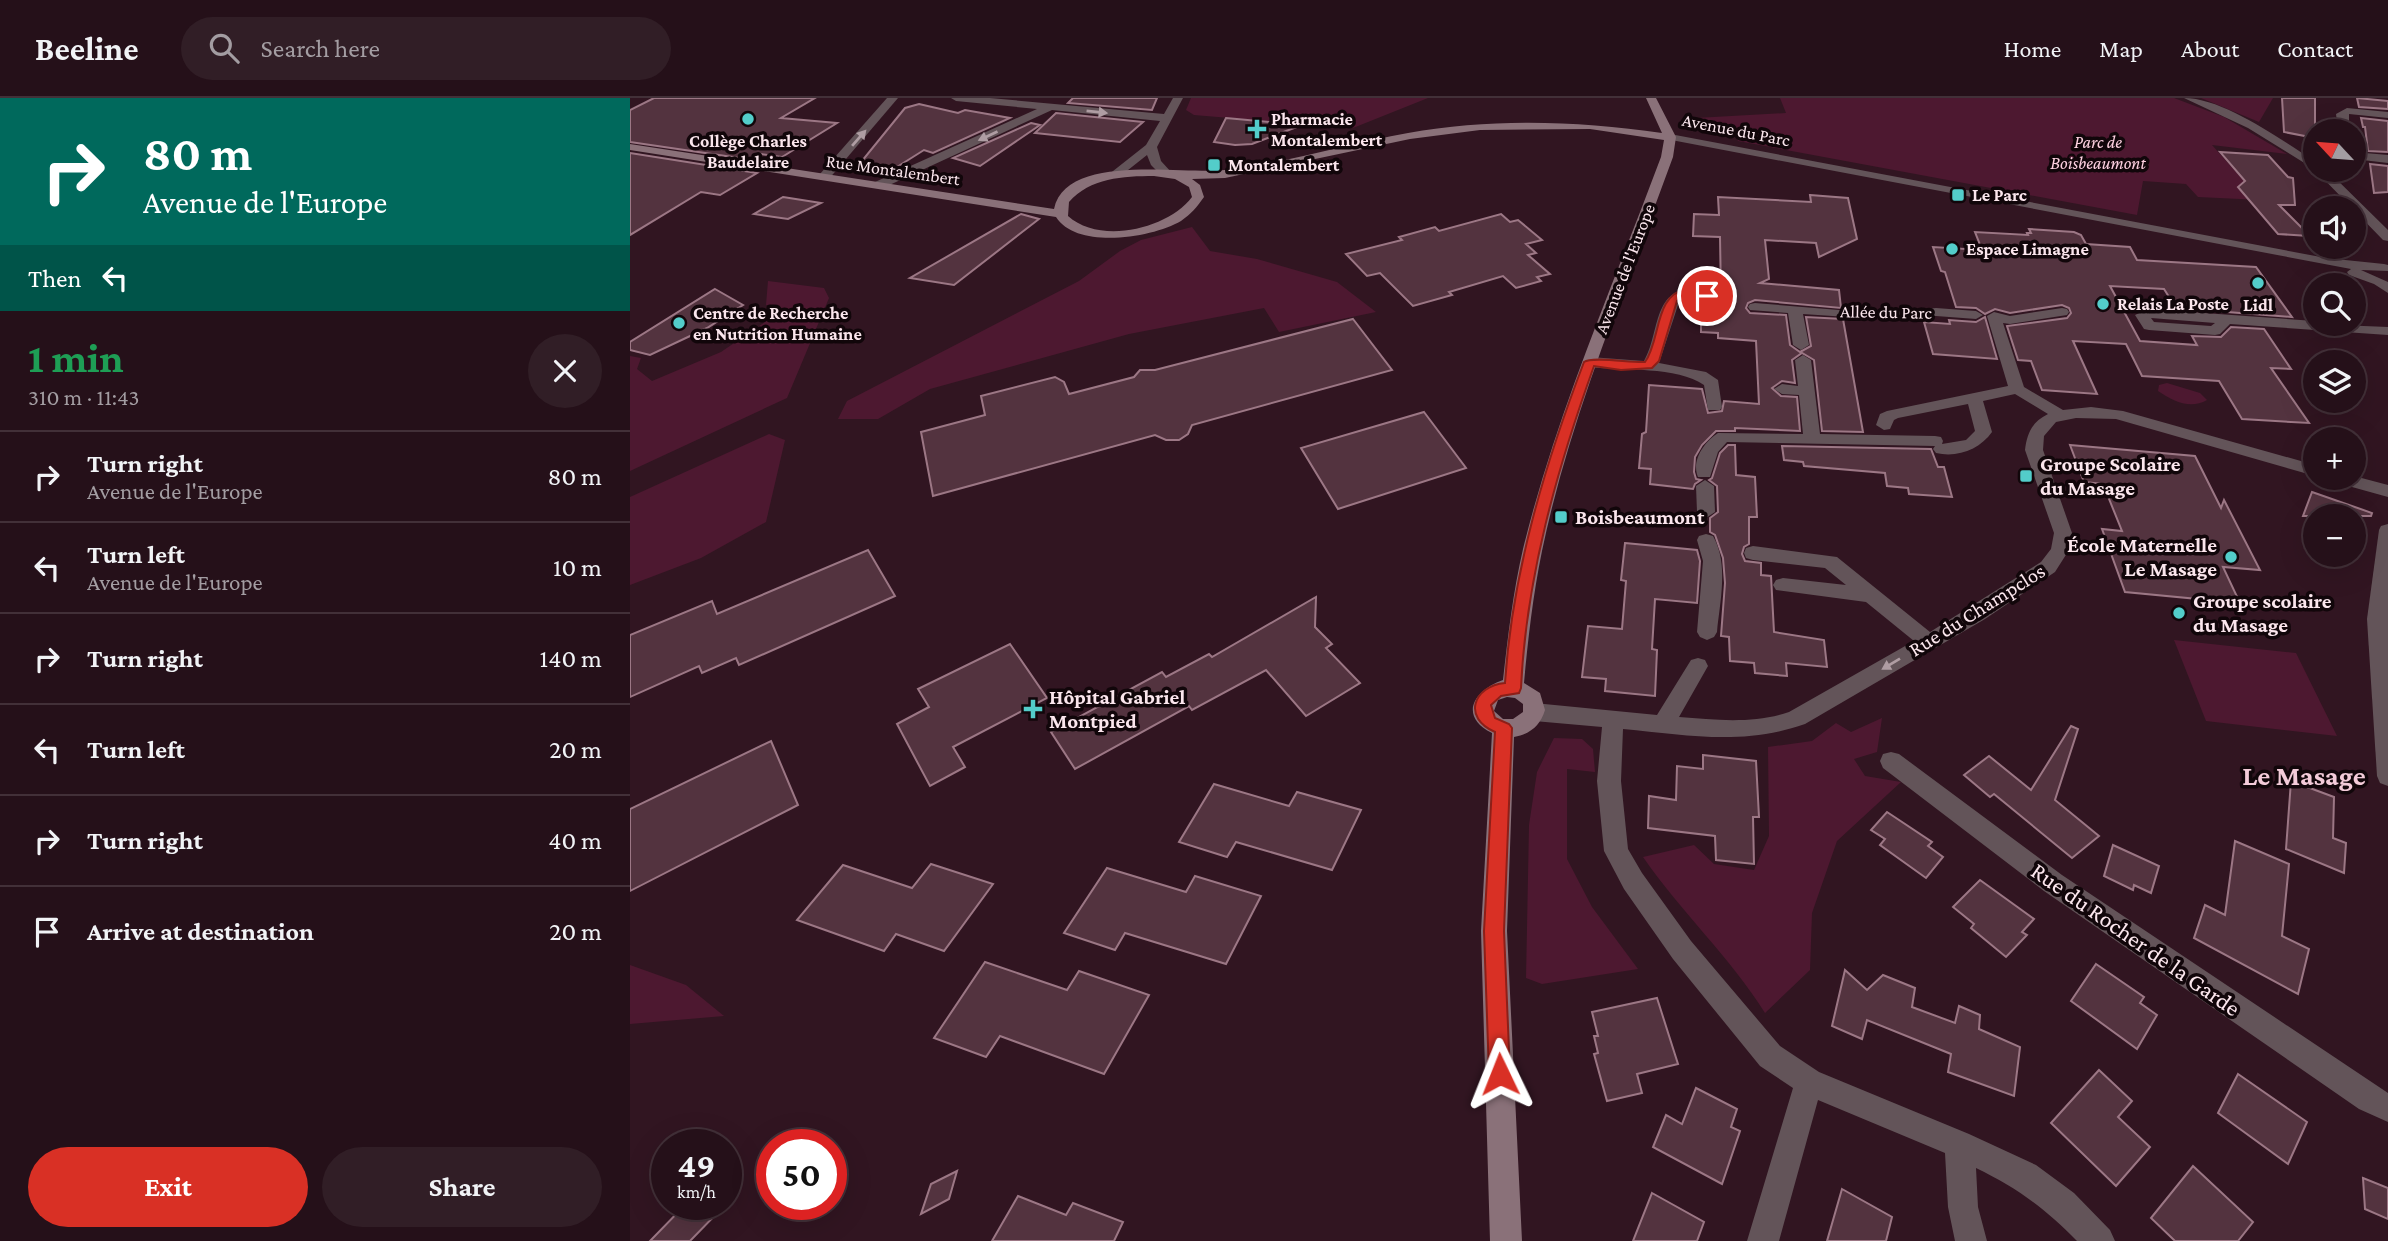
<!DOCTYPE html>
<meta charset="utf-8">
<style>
body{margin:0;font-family:"Crimson Pro",serif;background:#311e26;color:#f1f3f6;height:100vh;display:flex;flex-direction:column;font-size:26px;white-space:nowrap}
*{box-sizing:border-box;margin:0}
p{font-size:23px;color:#a39da2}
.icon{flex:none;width:38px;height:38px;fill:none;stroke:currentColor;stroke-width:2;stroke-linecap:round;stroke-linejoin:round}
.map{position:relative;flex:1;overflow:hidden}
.details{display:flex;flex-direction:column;background:#251019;width:630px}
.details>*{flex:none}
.guide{background:#00695c;color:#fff;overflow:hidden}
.needle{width:46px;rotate:296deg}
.tools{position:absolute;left:1673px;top:21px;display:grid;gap:14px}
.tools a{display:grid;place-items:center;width:63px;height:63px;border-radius:50%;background:#251019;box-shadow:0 7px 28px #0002,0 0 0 2px #423038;font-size:35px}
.speed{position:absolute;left:21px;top:1031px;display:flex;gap:14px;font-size:35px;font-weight:700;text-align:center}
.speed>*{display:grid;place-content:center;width:91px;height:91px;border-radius:50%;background:#251019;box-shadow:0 7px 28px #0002,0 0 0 2px #423038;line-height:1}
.speed small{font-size:18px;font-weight:400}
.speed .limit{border:10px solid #d22;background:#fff;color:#111}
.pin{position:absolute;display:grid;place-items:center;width:60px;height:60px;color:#fff;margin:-30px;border:4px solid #fff;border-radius:50%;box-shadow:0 2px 7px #0007}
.me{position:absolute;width:77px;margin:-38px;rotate:358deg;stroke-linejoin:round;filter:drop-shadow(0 0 5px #0008)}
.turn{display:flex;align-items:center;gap:24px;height:147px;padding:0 28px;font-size:32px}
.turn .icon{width:91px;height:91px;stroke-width:2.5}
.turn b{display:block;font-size:49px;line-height:60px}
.then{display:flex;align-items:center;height:66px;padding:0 28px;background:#0003;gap:14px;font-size:26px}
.round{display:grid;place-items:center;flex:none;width:74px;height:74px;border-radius:37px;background:#311e26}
.summary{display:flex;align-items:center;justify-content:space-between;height:119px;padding:0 28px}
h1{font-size:42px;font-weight:700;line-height:52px;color:#1e9e55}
.button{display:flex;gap:14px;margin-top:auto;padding:14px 28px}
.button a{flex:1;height:80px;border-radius:42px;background:#d93025;color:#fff;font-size:28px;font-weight:700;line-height:80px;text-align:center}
.button a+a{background:#311e26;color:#f1f3f6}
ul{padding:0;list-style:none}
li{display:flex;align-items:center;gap:21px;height:91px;padding:0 28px;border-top:2px solid #423038}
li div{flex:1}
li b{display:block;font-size:26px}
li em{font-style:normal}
header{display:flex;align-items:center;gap:42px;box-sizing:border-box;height:98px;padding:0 35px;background:#251019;border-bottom:2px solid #423038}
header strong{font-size:33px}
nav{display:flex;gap:38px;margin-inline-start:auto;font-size:24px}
.search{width:490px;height:63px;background:#311e26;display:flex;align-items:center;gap:18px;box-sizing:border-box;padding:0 24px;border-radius:38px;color:#a39da2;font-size:26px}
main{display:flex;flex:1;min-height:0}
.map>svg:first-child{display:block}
</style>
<header>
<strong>Beeline</strong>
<div class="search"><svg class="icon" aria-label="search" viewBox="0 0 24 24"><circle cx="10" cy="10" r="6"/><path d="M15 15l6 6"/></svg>Search here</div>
<nav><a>Home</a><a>Map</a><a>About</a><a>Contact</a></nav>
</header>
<main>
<section class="details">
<div class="guide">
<div class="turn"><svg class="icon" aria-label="right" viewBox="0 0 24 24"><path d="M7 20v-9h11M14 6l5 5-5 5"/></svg><div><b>80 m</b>Avenue de l'Europe</div></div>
<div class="then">Then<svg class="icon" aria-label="left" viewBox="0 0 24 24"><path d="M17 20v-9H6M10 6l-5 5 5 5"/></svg></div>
</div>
<div class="summary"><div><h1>1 min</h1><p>310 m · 11:43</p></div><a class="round"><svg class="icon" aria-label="close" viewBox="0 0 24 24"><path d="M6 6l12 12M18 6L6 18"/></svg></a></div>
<ul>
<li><svg class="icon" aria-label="right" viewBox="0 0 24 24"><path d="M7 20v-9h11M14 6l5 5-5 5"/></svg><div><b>Turn right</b><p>Avenue de l'Europe</p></div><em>80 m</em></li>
<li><svg class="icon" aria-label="left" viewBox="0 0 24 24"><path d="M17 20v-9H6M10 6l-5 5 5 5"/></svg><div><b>Turn left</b><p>Avenue de l'Europe</p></div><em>10 m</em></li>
<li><svg class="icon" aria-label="right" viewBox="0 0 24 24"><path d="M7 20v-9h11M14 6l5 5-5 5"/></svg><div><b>Turn right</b></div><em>140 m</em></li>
<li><svg class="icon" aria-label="left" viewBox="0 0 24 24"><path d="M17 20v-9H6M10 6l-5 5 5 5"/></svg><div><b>Turn left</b></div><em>20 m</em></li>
<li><svg class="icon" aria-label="right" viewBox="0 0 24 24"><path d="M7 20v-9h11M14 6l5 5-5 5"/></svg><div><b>Turn right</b></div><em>40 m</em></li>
<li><svg class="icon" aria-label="arrive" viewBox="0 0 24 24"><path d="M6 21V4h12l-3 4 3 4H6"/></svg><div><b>Arrive at destination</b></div><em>20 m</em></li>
</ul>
<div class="button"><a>Exit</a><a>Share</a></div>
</section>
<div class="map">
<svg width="1758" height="1143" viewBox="0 0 1758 1143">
<rect width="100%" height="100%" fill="#311521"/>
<g fill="#4d1830">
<path d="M561,0H798L723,30L564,17L556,12Z"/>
<path d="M1150,0H1544L1594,19L1657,56L1582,47L1631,102L1568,99L1556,86L1513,83L1507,117L1108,43L1105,37L1085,31L1066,20L1156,15Z"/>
<path d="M1571,0H1643L1629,24Z"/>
<path d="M562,129L580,153L627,161L707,184L746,214L649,234L634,210L499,236L300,291L248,321H208L217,303L449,183L490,153L511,142Z"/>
<path d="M138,183L194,190L199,200L157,300L0,373V258L11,260L7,271L22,283L91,254L154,211L136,207Z"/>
<path d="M1537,285L1570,295L1577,302C1560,312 1543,303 1528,293L1529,287Z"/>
<path d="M139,336L155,342L136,424L71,460L0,487V399Z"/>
<path d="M1544,542L1666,555L1707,638L1576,623Z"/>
<path d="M1252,620L1247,654L1224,661L1235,678L1271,684L1207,743L1182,815L1180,872L1135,915C1100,859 1051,814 1013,759L1064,747L1084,766L1124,772L1139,738L1138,649L1182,643L1206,625L1221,634Z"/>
<path d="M924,640L952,641L963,651L965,674L937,671V761L962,809L1008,871L912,886L896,880L899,727L907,674Z"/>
<path d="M0,867L56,887L94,918L0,926Z"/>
</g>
<g fill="#53333f" stroke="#9c7785" stroke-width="2">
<path d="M24,0H185L151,20L207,25L152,59L131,56L130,63L0,44V12Z"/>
<path d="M443,0H527L522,12L438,5Z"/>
<path d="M1652,0H1685V40L1654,34Z"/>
<path d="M1727,0L1758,3V11L1729,9Z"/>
<path d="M289,6L328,15L335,12L380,20L303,55L294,52L259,74L227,69L275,10Z"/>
<path d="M426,15L513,24L490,44L405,35Z"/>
<path d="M596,20L672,27L622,46L605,47L584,44Z"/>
<path d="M1731,20L1758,23V54L1738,53L1735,29H1733Z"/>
<path d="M401,25L410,27L350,68L323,60Z"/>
<path d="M1590,54L1638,57L1658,79L1663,80L1665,107H1649L1680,138L1648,136L1608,89L1615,83Z"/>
<path d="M0,55L127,75L90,97L71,94L0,137Z"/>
<path d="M1740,66L1758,68V94L1744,95Z"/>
<path d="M1180,97L1218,100L1227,141L1189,159L1186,145L1135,142L1139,181L1130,185L1209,192L1211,210L1125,202L1118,205L1116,210L1120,215L1156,217L1160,247L1170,254L1181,248L1176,219L1213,221L1233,334L1192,333L1184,262L1172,255L1162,262L1165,285L1152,283L1142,290L1151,298L1167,299L1170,333L1105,330V333H1086L1072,347L1065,359L1064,374L1066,381L1071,382L1065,386L1063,391L1020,386L1021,371L1009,370L1012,336L1016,334L1019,287L1072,291L1078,315L1092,313L1094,303L1129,306L1126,243L1088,240V235L1071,234V209L1091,210L1096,201L1091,197L1090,139L1063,138L1064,116L1089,117L1088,99L1181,104Z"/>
<path d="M153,99L191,105L158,121L124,116Z"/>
<path d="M391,116L409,121L324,187L280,180Z"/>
<path d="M871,116L880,124L888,122L912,142L896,146L906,155L898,157L920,176L907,179L911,183L886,190L873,178L819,194L822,197L783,208L750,175L737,178L716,156L772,142L769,139L805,129L809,133Z"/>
<path d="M1399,131L1444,134L1451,137L1456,146L1500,149L1507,162L1626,169L1662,219L1546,210L1534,191L1480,188L1510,243L1567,247L1562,238L1591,239L1601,229L1634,231L1661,271L1641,270L1679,325L1612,321L1589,283L1512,278L1496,246L1443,243L1467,296L1412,292L1401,263L1388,262L1377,228L1437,220L1441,215L1439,210L1432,207L1380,215L1365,211L1355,216L1346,210L1326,209L1315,174L1311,173L1303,149L1352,152L1345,134L1398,137L1397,135H1401Z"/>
<path d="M85,191L113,207L77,230L20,257L0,252V244Z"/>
<path d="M1355,219L1367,261L1303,256L1294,224L1320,226L1319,222L1346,224Z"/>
<path d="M723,221L762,272L562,327L558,336L549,342H536L525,337L303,398L291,334L355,317L351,298L425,279L434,284L439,296L504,279L510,272H525Z"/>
<path d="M794,314L836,370L708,411L671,350Z"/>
<path d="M1098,347H1105L1106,377L1125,379L1127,419H1119V446L1114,449L1112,456L1115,463L1131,465V477L1141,478L1144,534L1194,542L1197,569L1156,565L1157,578L1125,575L1124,565L1100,563L1099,539L1091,538L1095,485L1093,460L1085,437L1080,434V420L1088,414L1087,388L1079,382L1082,380L1090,355Z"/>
<path d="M1440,347L1565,358L1591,410L1594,402L1630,472L1593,469L1610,505L1495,494L1472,431L1492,433L1473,386L1454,384Z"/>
<path d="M1152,348L1301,351L1308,369H1314L1322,399L1279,396L1278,390L1257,388L1255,375L1174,368L1173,364L1154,362Z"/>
<path d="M1682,394L1742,415L1741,418H1673Z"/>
<path d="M995,445L1067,452L1070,463L1067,505L1025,501L1022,551L1027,552L1025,598L975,593L976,581L952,579L958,528L992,531L996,483L991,482Z"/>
<path d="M238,452L265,498L109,567L106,560L72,575L69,568L0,599V537L82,503L87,516Z"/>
<path d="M686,499L685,529L702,546L696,550L730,585L676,618L636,572L562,612L559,608L445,671L421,634L532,574L536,579L579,556L582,559Z"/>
<path d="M380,546L417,600L323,649L335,669L300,688L267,626L299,609L288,591Z"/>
<path d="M1441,628L1448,631L1425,702L1469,738L1442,760L1364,696L1360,699L1334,677L1359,658L1401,692Z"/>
<path d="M141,643L168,707L0,793V711Z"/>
<path d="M1073,657L1126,663L1129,719H1123L1124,766L1086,762L1085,738L1018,730L1019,698L1046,702L1047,668L1073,671Z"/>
<path d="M1661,683L1704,699L1703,740L1716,745L1714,775L1656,751Z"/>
<path d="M584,686L659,708L667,694L731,712L702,772L606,744L597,759L549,744Z"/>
<path d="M1257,714L1302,744L1298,748L1313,759L1296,780L1250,747L1255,741L1241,732Z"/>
<path d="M1605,743L1659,766L1652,838L1679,851L1668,896L1564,840L1575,807L1595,817Z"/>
<path d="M1483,747L1529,768L1521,795L1504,787L1503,792L1474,778Z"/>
<path d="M301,766L363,786L314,853L266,836L254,853L167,822L213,767L282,790Z"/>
<path d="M477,770L556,794L565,778L631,798L596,866L495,835L485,852L434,835Z"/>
<path d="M1350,782L1404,821L1392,834L1397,837L1376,859L1341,830L1344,826L1323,809Z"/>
<path d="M355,864L437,892L449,873L519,897L474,976L370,938L356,959L304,940Z"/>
<path d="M1466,866L1514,899L1510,905L1527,917L1507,951L1441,903Z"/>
<path d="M1215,872L1237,892L1253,877L1285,890L1282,909L1325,925L1329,908L1350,917L1349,931L1390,949L1384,998L1318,974L1321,956L1237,922L1232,941L1202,928Z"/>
<path d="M1027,900L1048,966L1007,976L1012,995L977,1003L964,956L968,955L964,938H968L962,914Z"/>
<path d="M1469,972L1502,1003L1488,1019L1520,1049L1486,1088L1421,1025Z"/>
<path d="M1608,976L1677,1024L1658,1066L1588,1015Z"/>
<path d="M1066,990L1107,1011L1101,1029L1110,1033L1092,1086L1023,1049L1036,1017L1052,1026Z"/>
<path d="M1563,1068L1623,1124L1608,1143H1545L1521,1120Z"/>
<path d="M327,1073L319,1101L291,1116L301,1086Z"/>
<path d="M1733,1080L1758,1090V1121L1735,1111Z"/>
<path d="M1212,1091L1262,1119L1256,1143H1197Z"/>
<path d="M1022,1095L1074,1124L1067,1143H1003Z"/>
<path d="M388,1098L436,1117L443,1105L493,1124L484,1143H362Z"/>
<path d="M56,1106H96L60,1143H20Z"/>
</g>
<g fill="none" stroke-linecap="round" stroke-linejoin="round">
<g fill="#635459" fill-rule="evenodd">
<path d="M257,0H268L198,82H190V76Z"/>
<path d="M321,0H360L534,16L543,0H553L527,49L531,63L542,75L532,78L521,67L517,57L488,80L478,77L516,47L530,23L422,12L253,90H245V84L407,11L326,3Z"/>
<path d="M1554,0C1594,0 1651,42 1685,63V72H1697L1758,132V143L1753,142L1684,71L1618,30Z"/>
<path d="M1717,10L1758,14V20L1719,16V33H1708L1706,16Z"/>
<path d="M1040,36L1696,160L1754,166L1758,167V173L1731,172L1758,184V195L1744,186L1719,177L1717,174L1721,171L1036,41L1034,39Z"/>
<path d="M1724,54L1758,57V65L1724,61Z"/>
<path d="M1064,191L1086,197L1094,202L1087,206L1064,200L1049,204L1029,265L1076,274L1088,282L1092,309L1090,312H1078L1074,287C1047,268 993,273 960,269L952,264L960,259L1014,263C1030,236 1022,190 1064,191Z"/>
<path d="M1125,205L1221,213L1262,214L1306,210L1346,213L1353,217L1346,221L1306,218L1262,222L1173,216L1179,247L1171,252L1163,247L1158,215L1120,212L1118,209L1120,206Z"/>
<path d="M1432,210L1437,211L1439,214L1437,217L1380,226L1373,225L1394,289L1433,312L1461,309L1493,313L1685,367V378L1486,321L1446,320L1426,324L1414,338L1413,352L1442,435L1439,452L1425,474L1355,521L1175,626C1112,648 1058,637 993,631L991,683L998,751L1012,775L1061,843L1150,948L1189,974L1339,1036L1406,1067L1444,1095L1480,1132L1485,1143H1447C1415,1110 1387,1090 1346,1070L1348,1109L1357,1143H1325L1318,1109L1315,1055L1188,1002L1149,1143H1117L1163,990L1130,968L1043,861L994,791L974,753L967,683L972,629L904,623L896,620L893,614L896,608L904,605L1027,617L1061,562L1068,560L1075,562L1078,568L1049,619C1086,622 1124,626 1159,614L1284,543L1236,504L1146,492L1143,487L1146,482L1153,480L1216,487L1195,470L1123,462L1116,460L1114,455L1116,450L1123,448L1207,459L1300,534L1411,464L1421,451L1424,435L1395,352C1397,335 1402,324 1418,316L1385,296L1353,303L1362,334C1350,351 1328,360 1306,355L1303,351L1305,348L1097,344L1088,354L1080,379H1068C1061,363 1074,344 1088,335L1173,336L1169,297L1152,296L1144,291L1152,286L1168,288L1165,262L1173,257L1181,262L1190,336L1305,338L1311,339L1313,343L1312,346L1336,342L1345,333L1338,306L1268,320L1264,322L1260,331L1254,332L1246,327L1250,316L1257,313L1378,288L1357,218L1364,214L1380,218Z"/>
<path d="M1518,211L1685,223V226L1758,229V237L1600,226L1590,236L1585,237L1519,232L1514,231L1505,217ZM1521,220L1585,225L1581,228L1524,224Z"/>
<path d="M1724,378L1758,387V399L1704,384L1701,380Z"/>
<path d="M1075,382L1084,388L1085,414L1076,420L1067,414L1066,388Z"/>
<path d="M1758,426V688L1750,685L1747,678L1737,521L1749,432L1751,428Z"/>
<path d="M1076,436L1083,438C1099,466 1090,503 1087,534L1084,539L1077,542L1070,539L1067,534L1073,463L1067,442L1069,438Z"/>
<path d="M1261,654L1269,656L1432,777L1758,995V1024L1729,1011L1414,793L1253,670L1250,663L1253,656Z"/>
</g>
<path fill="#8a7179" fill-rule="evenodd" d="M1016,0H1026L1046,39L1043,59C996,189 940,318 912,453C903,497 898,541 894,585L910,595L915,612C910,628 900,636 884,639L877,833L892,1143H860L851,833L862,635C828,618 844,592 873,582C878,538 883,494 893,451C926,316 983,188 1031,59L1034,42L960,31L850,32L780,41L595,80L562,81L570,87L574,99C567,109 561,116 551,123C522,140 447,152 426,119L0,52V46L424,111C436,54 554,77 595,72C656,65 717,46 778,35C862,20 948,23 1032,35ZM524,78L545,81L559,89L562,99C538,131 470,147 438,118L439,104C460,80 493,78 524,78ZM877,599L885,600L893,606V614L883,621H873L864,613L868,602Z"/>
</g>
<defs><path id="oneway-solid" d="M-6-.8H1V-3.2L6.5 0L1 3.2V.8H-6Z" transform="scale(1.75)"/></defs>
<g fill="#af9da3">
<use href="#oneway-solid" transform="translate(467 14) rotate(6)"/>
<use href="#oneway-solid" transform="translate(358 38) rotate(155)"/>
<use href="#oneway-solid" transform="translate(229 40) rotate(-49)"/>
<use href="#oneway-solid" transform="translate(1261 566) rotate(149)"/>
</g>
<path fill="#d93025" stroke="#8d1f18" stroke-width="2" d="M1057,191L1083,198L1077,202L1057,197L1047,203L1029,263L1022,270L991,272L964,268C927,371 896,480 891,590L889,595L871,598L861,607L865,620L879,626L882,630L874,833L880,976L877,984L870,987L862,984L859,976L854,833L865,634C832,620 843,588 875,585C882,475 915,366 954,264C962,258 1001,265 1015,264C1031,242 1024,196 1057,191Z"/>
<g fill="#53cdca" stroke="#11060a" stroke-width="2.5">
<circle cx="118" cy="21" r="7"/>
<path d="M623.5 20.5h7v7h7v7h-7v7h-7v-7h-7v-7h7z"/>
<rect x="577" y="60" width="14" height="14" rx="3.5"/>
<rect x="1321" y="90" width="14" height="14" rx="3.5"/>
<circle cx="1322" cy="151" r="7"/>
<circle cx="1628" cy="185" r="7"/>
<circle cx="1473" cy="206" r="7"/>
<circle cx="49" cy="225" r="7"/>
<rect x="1389" y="371" width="14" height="14" rx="3.5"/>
<rect x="924" y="412" width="14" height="14" rx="3.5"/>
<circle cx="1601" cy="459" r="7"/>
<circle cx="1549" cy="515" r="7"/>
<path d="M399.5 600.5h7v7h7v7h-7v7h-7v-7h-7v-7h7z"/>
</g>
<g text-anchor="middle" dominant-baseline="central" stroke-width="7" stroke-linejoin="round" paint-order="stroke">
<g font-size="18" font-weight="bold" fill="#fbe6ed" stroke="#11060a" text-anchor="start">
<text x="641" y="21">Pharmacie<tspan x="641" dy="21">Montalembert</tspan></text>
<text x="118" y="43" text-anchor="middle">Collège Charles<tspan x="118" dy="21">Baudelaire</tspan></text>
<text x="598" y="67">Montalembert</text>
<text x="1342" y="97">Le Parc</text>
<text x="1336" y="151">Espace Limagne</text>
<text x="1487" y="206">Relais La Poste</text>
<text x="1628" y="207" text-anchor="middle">Lidl</text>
<text x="63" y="215">Centre de Recherche<tspan x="63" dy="21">en Nutrition Humaine</tspan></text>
</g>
<g font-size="18" fill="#fbe6ed" stroke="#11060a">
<text transform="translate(1106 32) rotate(11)">Avenue du Parc</text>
<text transform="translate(263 72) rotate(8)">Rue Montalembert</text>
<text transform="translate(995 171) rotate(-69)">Avenue de l'Europe</text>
<text transform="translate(1256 214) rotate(1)">Allée du Parc</text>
</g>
<g font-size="18" font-style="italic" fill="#fed1e1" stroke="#11060a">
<text x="1468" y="44">Parc de<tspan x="1468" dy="21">Boisbeaumont</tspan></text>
</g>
<g font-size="21" font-weight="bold" fill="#fbe6ed" stroke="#11060a" text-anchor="start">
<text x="1410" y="366">Groupe Scolaire<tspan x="1410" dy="24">du Masage</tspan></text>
<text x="945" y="419">Boisbeaumont</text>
<text x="1587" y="447" text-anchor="end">École Maternelle<tspan x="1587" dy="24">Le Masage</tspan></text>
<text x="1563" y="503">Groupe scolaire<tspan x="1563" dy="24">du Masage</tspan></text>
<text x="419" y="599">Hôpital Gabriel<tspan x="419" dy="24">Montpied</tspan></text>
</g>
<g font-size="21" fill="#fbe6ed" stroke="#11060a">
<text transform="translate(1347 512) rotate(-32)">Rue du Champclos</text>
</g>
<g font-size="24" fill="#fbe6ed" stroke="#11060a">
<text transform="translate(1506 841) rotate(35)">Rue du Rocher de la Garde</text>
</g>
<g font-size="28" font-weight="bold" fill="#f3cbd9" stroke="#11060a">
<text x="1674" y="677">Le Masage</text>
</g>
</g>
</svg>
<div class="tools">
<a><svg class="needle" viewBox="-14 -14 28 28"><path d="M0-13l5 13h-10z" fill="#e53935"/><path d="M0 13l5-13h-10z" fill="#a39da2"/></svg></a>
<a><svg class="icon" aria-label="sound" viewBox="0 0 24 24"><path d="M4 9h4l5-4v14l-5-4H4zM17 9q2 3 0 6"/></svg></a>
<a><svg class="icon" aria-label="search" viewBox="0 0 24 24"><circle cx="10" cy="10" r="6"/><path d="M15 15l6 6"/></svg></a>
<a><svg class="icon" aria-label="layers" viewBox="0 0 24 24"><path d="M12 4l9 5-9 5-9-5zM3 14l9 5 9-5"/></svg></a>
<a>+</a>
<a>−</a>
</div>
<div class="speed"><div>49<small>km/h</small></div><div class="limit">50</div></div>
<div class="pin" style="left:1077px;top:198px;background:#d93025"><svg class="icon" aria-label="arrive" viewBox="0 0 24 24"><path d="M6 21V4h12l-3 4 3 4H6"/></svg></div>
<svg class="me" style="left:870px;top:976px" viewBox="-20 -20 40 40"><path d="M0-17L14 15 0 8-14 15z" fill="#d93025" stroke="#fff" stroke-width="4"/></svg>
</div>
</main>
